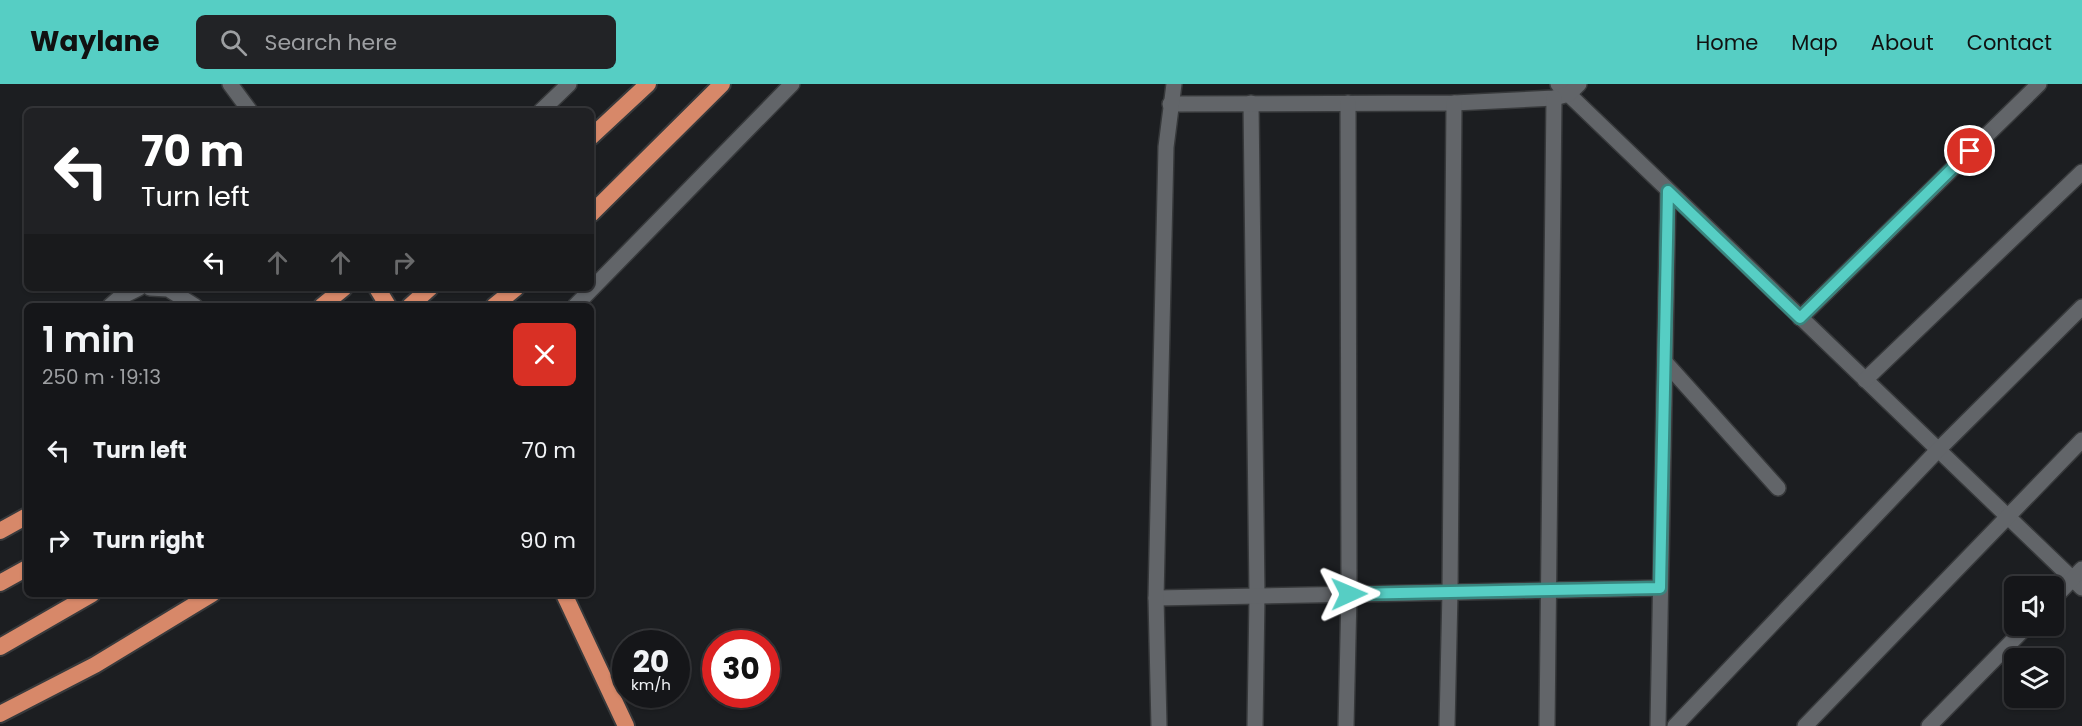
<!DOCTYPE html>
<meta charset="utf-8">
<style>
body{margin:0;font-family:Poppins,sans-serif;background:#222326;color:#f1f3f6;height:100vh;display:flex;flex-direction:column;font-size:22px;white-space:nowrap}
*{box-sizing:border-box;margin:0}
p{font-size:20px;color:#9d9fa2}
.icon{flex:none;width:33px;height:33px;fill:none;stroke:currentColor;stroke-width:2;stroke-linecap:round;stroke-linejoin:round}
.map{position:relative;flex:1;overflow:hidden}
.drawer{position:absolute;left:24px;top:219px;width:570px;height:294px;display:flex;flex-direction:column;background:#151619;border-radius:9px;box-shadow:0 2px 4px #0004,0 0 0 2px #343538}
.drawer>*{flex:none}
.hud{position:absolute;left:24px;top:24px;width:570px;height:183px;border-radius:9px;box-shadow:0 2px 4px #0004,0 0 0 2px #343538;background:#202124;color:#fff;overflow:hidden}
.buttons{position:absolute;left:2004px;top:492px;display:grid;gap:12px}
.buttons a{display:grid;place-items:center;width:60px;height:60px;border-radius:9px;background:#151619;box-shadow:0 2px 4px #0004,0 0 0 2px #343538;font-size:30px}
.speed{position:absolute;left:612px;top:546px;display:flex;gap:12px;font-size:30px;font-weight:700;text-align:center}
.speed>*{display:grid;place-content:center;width:78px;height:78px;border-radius:50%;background:#151619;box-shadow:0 2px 4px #0004,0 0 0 2px #343538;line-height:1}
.speed small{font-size:15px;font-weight:400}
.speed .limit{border:9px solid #d22;background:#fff;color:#111}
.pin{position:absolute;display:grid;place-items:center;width:51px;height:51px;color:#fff;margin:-26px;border:3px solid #fff;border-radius:50%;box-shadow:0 2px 6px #0007}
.me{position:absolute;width:66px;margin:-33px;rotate:89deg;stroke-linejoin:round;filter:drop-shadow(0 0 4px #0008)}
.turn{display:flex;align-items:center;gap:21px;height:126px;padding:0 18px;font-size:27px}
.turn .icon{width:78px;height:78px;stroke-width:2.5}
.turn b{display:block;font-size:42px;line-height:51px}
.lanes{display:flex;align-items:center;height:57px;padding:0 18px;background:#0003;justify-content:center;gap:30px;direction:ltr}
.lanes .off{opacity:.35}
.round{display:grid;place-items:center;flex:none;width:63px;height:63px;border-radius:9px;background:#222326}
.summary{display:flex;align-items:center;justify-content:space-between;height:102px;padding:0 18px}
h1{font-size:36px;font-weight:600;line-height:45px}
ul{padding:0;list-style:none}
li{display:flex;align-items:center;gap:18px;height:90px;padding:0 18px}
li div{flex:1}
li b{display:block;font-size:22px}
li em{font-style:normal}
header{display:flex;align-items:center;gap:36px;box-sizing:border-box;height:84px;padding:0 30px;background:#56cec4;color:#111}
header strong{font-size:28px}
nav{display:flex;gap:33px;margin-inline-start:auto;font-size:21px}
.search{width:420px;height:54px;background:#222326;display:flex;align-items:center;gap:15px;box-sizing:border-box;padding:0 21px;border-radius:9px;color:#9d9fa2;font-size:22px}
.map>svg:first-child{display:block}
</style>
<header>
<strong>Waylane</strong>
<div class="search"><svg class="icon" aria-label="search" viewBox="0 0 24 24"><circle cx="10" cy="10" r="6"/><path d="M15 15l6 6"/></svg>Search here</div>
<nav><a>Home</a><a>Map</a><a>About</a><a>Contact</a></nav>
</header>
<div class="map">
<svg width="2082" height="642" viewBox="0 0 2082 642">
<rect width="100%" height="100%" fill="#1c1e21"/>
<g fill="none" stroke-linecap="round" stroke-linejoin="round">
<defs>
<g id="service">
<path d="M150,204L168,205L195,222"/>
<path d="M110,222L119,214L139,204"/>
</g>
<g id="minor">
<path d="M230,0L250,27"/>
<path d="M1558,0L2082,504"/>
<path d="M1251,19L1257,512L1255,642"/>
<path d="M1170,20L1454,19L1554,14L1569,10L1579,0"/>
<path d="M1800,234L2039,0"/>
<path d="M1665,278L1778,404"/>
<path d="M1865,296L2082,88"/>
<path d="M1156,514L1660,504"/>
<path d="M2054,514L2082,485"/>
<path d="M1159,642L1156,514L1166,63L1174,0"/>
<path d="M1346,642L1349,510L1348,19"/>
<path d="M1447,642L1450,508L1454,19"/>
<path d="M1547,642L1554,14"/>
<path d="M1658,642L1668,107"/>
<path d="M1675,642L1938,366L2082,223"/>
<path d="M1805,642L2082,356"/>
<path d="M1929,642L2027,542"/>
</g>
<g id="tertiary">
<path d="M541,27L569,0"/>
<path d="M575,222L792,0"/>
</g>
<g id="trunk">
<path d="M591,53L648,0"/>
<path d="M591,130L722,0"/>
<path d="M377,204L388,222"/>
<path d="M322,222L344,204"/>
<path d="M410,222L430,204"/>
<path d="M494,222L516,204"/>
<path d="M0,447L27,432"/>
<path d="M0,499L27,484"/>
<path d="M564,510L626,642"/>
<path d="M0,563L92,510"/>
<path d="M0,630L95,581L212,510"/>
</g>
</defs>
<use href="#service" stroke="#37393b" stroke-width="18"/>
<use href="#minor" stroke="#37393b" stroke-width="18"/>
<use href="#tertiary" stroke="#37393b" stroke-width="18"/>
<use href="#trunk" stroke="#37393b" stroke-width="20"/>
<use href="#service" stroke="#626569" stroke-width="15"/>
<use href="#minor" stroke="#626569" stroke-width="15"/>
<use href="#tertiary" stroke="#626569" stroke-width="15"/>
<use href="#trunk" stroke="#d78869" stroke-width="16"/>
</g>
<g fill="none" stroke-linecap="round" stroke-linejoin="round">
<defs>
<path id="route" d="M1349,510L1660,504L1668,107L1800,234L1970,67"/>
</defs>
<use href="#route" stroke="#38867f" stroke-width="15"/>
<use href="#route" stroke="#56cec4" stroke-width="10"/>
</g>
</svg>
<div class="buttons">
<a><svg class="icon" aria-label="sound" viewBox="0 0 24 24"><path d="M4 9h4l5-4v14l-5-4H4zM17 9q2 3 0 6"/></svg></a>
<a><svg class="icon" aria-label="layers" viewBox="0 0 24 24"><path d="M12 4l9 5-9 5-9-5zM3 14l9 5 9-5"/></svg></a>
</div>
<div class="speed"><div>20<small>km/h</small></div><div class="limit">30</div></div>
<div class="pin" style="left:1970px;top:67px;background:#d93025"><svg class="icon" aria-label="arrive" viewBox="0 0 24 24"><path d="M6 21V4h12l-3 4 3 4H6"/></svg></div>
<svg class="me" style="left:1349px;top:510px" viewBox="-20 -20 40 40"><path d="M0-17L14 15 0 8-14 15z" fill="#56cec4" stroke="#fff" stroke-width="4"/></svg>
<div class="hud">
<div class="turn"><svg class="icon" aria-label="left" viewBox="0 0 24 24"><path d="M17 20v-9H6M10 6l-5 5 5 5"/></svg><div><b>70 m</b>Turn left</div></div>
<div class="lanes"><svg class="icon" aria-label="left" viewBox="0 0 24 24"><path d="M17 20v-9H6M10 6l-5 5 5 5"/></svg><svg class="icon off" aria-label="ahead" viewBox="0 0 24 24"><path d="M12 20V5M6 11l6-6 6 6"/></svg><svg class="icon off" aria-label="ahead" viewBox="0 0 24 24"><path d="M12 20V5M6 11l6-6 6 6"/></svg><svg class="icon off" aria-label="right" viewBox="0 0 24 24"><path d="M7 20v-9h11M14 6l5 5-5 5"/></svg></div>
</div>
<section class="drawer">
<div class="summary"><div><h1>1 min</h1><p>250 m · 19:13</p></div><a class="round" style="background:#d93025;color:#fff"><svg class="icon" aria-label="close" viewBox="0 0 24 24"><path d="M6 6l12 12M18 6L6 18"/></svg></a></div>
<ul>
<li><svg class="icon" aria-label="left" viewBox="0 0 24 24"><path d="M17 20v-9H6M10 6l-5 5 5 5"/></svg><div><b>Turn left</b></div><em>70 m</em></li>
<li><svg class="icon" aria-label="right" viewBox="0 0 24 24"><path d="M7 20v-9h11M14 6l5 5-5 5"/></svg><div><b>Turn right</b></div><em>90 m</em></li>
</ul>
</section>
</div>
